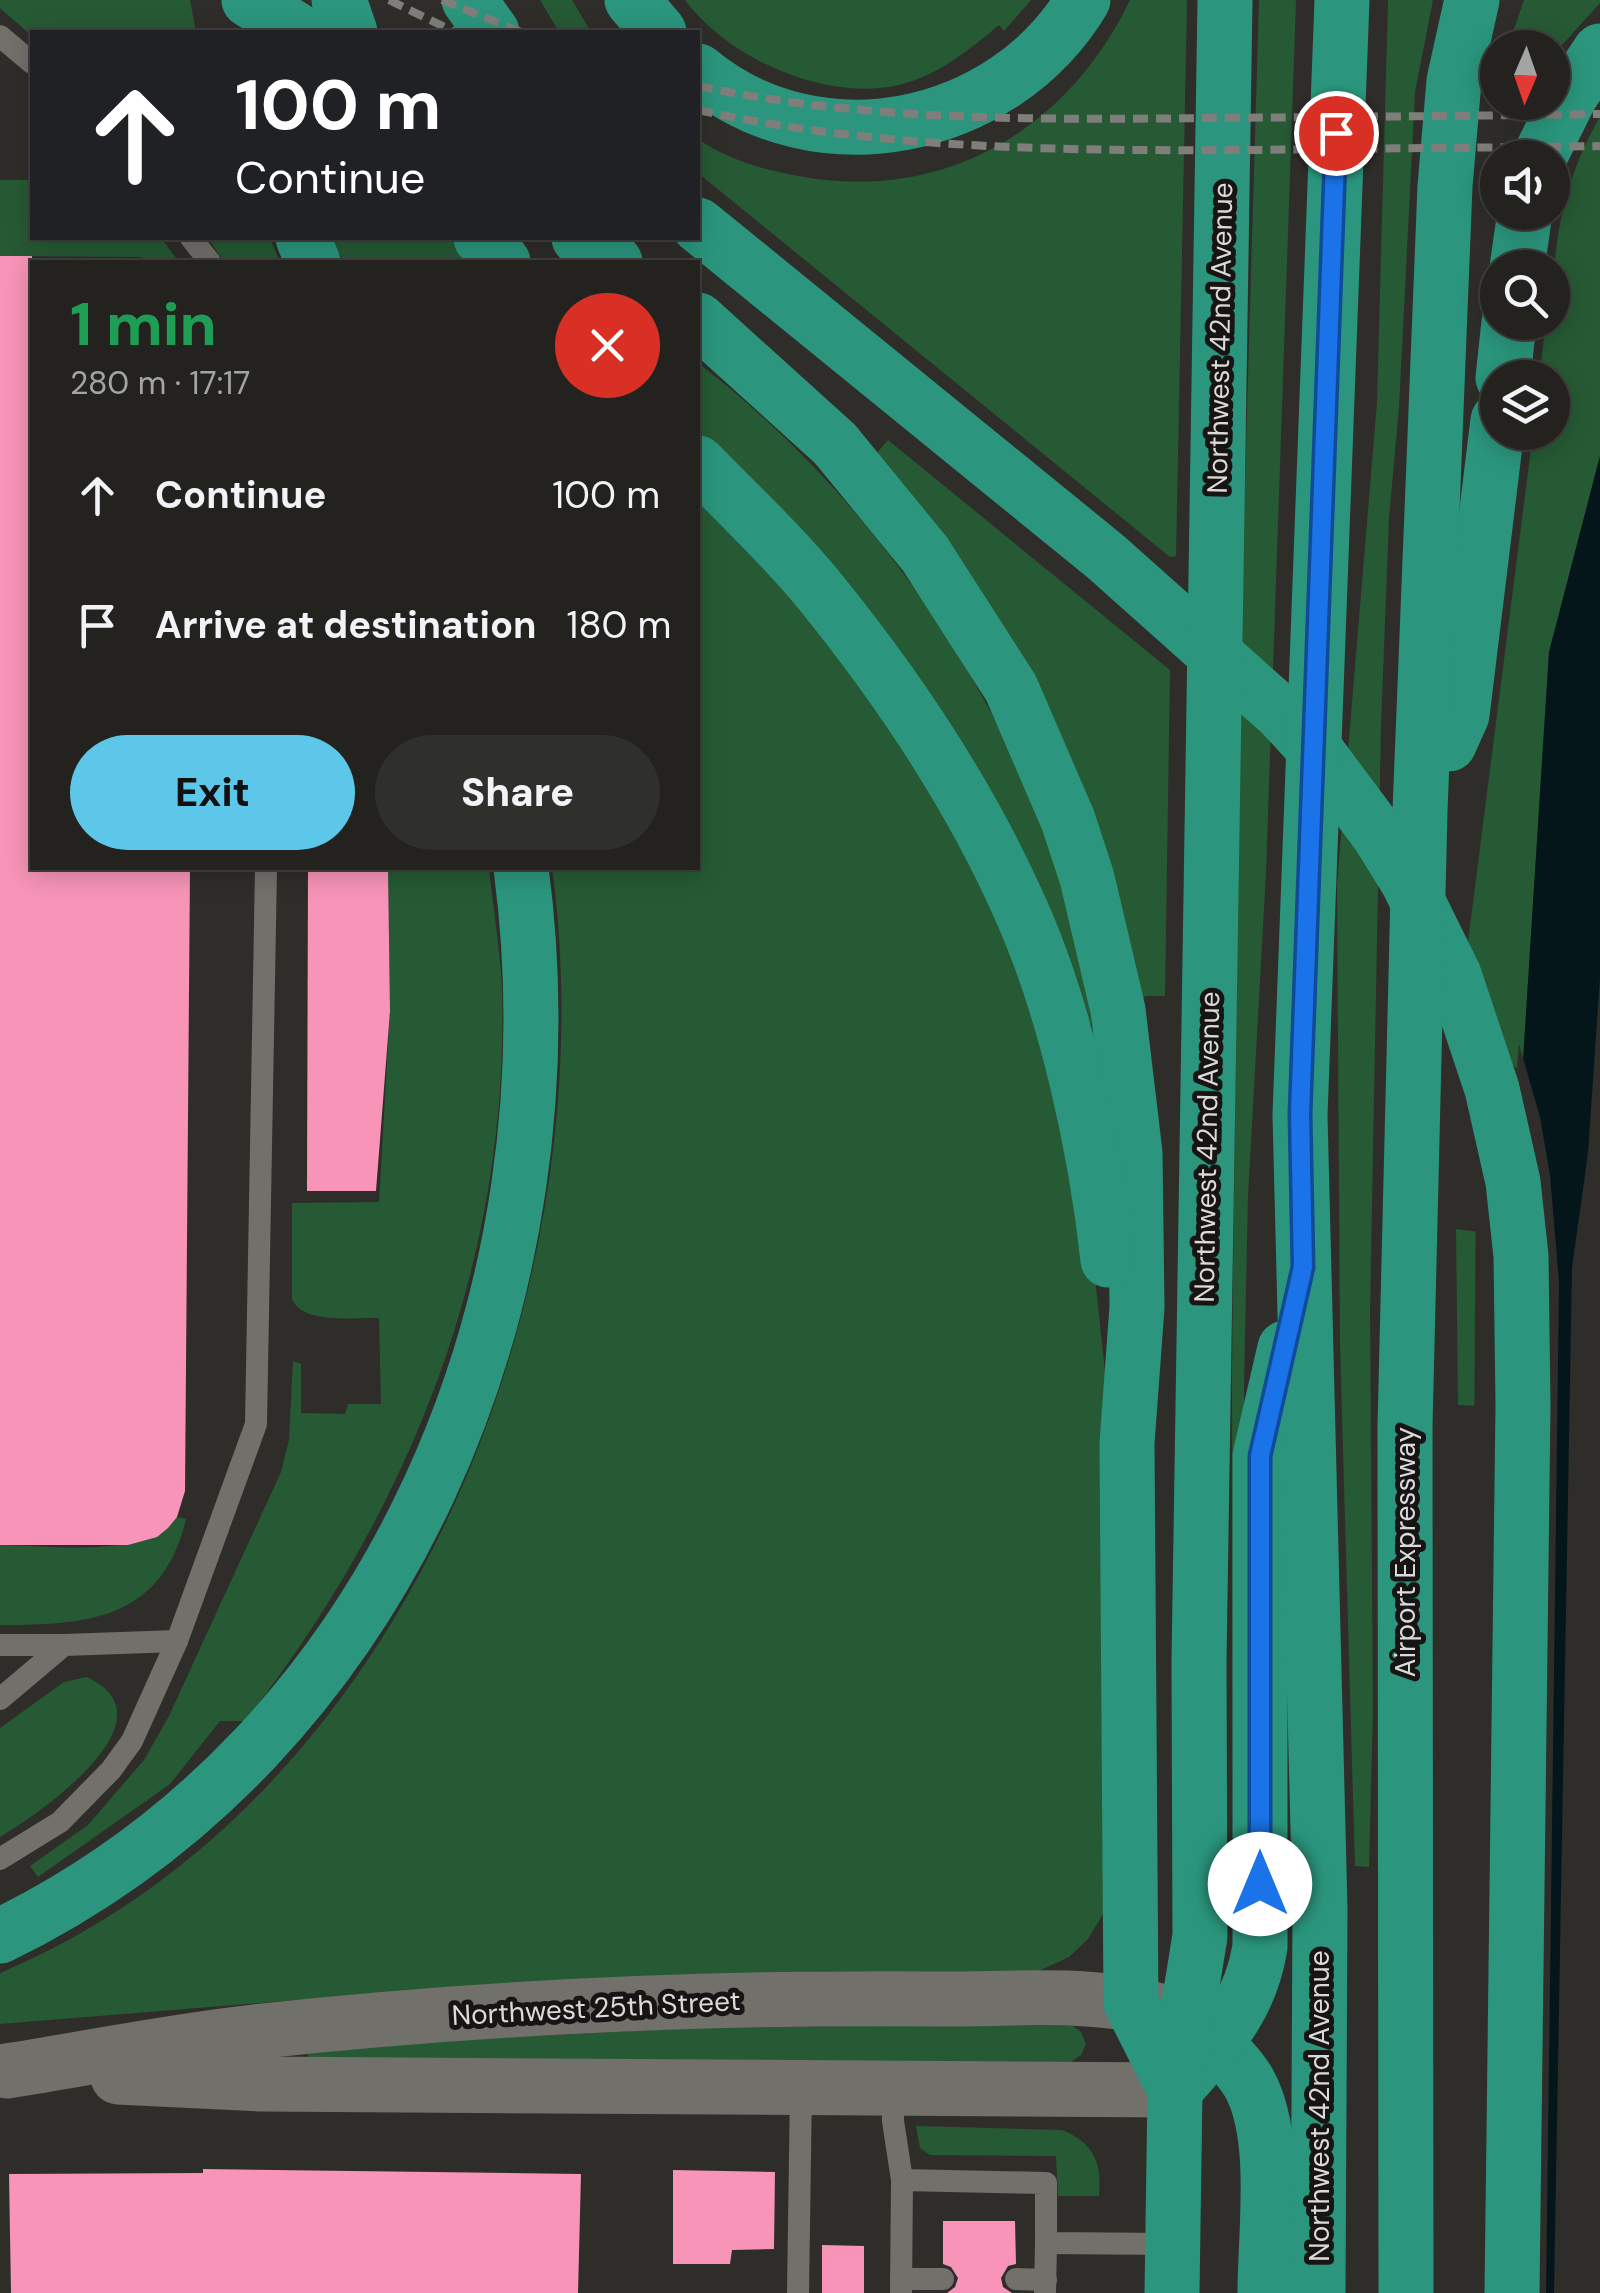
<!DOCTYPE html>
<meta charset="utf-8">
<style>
body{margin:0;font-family:"DM Sans",sans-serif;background:#2f2f2c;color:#f1f3f6;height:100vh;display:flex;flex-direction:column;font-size:38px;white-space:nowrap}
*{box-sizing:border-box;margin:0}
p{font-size:32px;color:#a3a4a4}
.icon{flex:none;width:55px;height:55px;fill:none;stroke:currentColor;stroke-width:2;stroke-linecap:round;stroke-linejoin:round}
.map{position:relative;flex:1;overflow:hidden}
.sheet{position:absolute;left:30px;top:260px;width:670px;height:610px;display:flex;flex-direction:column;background:#23221f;border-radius:0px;box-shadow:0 5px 25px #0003,0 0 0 2px #403f3d}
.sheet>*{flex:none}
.guide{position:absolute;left:30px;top:30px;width:670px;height:210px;border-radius:0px;box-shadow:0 5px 25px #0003,0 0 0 2px #403f3d;background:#202124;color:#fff;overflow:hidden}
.needle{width:65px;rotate:182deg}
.fabs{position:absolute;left:1480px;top:30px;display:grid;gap:20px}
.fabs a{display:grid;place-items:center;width:90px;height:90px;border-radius:50%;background:#23221f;box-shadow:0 5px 25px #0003,0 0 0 2px #403f3d;font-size:50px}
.pin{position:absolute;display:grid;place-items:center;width:85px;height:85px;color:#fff;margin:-42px;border:5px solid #fff;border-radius:50%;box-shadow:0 2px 10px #0007}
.me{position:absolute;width:110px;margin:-55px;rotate:0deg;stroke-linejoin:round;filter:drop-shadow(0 0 8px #0008)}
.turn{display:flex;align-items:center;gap:35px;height:210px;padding:0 40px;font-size:45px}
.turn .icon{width:130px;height:130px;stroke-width:2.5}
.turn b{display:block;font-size:70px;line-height:85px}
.round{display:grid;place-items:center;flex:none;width:105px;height:105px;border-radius:52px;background:#2f2f2c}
.overview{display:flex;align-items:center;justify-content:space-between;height:170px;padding:0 40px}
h1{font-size:60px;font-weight:800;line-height:75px;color:#1e9e55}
.button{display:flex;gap:20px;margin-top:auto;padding:20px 40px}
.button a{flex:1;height:115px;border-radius:60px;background:#5cc7e8;color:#111;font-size:40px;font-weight:800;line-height:115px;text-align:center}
.button a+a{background:#2f2f2c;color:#f1f3f6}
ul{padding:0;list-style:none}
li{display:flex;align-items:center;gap:30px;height:130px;padding:0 40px}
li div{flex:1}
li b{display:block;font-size:38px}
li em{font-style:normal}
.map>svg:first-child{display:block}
</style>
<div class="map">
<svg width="1600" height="2293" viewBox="0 0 1600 2293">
<rect width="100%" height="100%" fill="#2f2d29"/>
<g fill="#265a34">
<path d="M0,0H190L196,32H32V36L0,8Z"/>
<path d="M540,0H572L591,32H559Z"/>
<path d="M685,0H1031L1004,31L999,25C969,50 937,76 899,85C825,102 729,59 685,0Z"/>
<path d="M1130,0H1187L1176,556L1170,557L698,173V139C726,159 764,170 798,176C943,203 1067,131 1130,0Z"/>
<path d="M1259,0H1296L1266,872L1248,1195L1244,1388L1247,1940L1233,1849L1232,1368L1241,617Z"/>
<path d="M1388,0H1433L1415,92L1399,407L1389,518L1381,725L1370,1312L1373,1710L1369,1867L1355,1866L1340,1345L1337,884L1377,403Z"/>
<path d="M1524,0H1600V3L1562,45L1553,66L1552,48L1508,47Z"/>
<path d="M1600,117V456L1549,652L1522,1077L1453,1059L1533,433L1552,432V378L1539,377L1546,323L1552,322C1552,248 1562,182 1600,117Z"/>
<path d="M0,180H32V238H161L179,262H154L140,257L0,256Z"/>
<path d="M208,238H270L280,262H224Z"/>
<path d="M333,238H458L480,262H343Z"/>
<path d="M698,363C899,517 1061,770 1093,1023L1075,1026L1072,1006L712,446L698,431Z"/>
<path d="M888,440L1170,670L1165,996H1146L1138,1001L876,454Z"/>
<path d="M698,482L836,630L1010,922L1087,1202L1105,1372L1103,1914L1088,1939L1069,1957L1032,1974L825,1971L493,1984L0,2024V1973C408,1802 609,1285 552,868H698Z"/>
<path d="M388,868H489C493,908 500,948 502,989C510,1259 410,1511 245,1721H220L170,1784L38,1877L30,1866L88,1825L144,1760L169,1716L281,1472L289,1440L293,1361L301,1364V1413L345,1414L348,1404H381L379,1318C355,1317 303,1325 292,1299V1203L379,1202L390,1011Z"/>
<path d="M1456,1229L1479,1232L1478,1406L1458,1405Z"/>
<path d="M177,1517L186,1519C162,1620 88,1625 0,1625V1545C52,1545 142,1560 177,1517Z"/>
<path d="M87,1677C177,1719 40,1813 0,1837V1728L64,1682Z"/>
<path d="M941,2025L1073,2026L1081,2032L1086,2044L1081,2055L1069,2063L310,2058L307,2054L433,2041L693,2028Z"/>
<path d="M916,2126L1062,2130C1094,2143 1102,2163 1099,2196H1058L1056,2156L930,2155L920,2148Z"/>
</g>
<path fill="#05161b" d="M1600,456V978L1588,1153L1572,1268L1554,2293H1473L1479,1232L1474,1128L1522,1076L1549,652Z"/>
<path fill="#2f2d29" d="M1519,1044L1540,1117L1550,1175L1559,1283L1546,2293H1468L1476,1175L1463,1096L1448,1091V1058L1453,1054L1496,1056L1517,1068Z"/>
<g fill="#f794b8">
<path d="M0,256H32V868H190L185,1491L177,1517L168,1528L157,1537L128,1545H0Z"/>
<path d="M308,868H388L390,1011L376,1191H307Z"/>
<path d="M203,2169L581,2174L578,2293H11L9,2174L203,2173Z"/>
<path d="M673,2170L775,2172L774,2249L732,2250L730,2264H673Z"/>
<path d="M943,2221H1015L1016,2264L1008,2266L1001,2278L1003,2287L1012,2293H947L955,2287L958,2278L951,2267L943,2264Z"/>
<path d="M822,2245L864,2246V2293H822Z"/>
</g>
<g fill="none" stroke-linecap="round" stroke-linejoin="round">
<g stroke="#72706b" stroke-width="22">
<path d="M0,36L32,63"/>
<path d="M191,238L210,262"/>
<path d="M0,1645H64"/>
<path d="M0,1699L64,1645L177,1641"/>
<path d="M0,1859L60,1822L111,1770L132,1741L177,1641L256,1424L266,868"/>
<path d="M893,2088V2121L902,2180L901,2293"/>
<path d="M902,2180L1046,2183V2243L1172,2244"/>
<path d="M901,2279H943"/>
<path d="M1016,2279L1046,2280"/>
<path d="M798,2293L801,2088"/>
<path d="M1045,2293L1046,2243"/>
</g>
<g stroke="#72706b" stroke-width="55">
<path d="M7,2071C89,2058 172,2041 254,2032C481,2007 709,1997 936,1999C1011,2000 1109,1989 1177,2017"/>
<path d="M118,2077L260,2084L1175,2090"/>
</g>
<g stroke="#2b967d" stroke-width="55">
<path d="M249,0L300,32"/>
<path d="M339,0L350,32"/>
<path d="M469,0L492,32"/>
<path d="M632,0L659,32"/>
<path d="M698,71C817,170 1003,133 1083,0"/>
<path d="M1539,158L1570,96L1600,51"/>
<path d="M698,225L1106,557L1282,714L1317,752L1379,835L1408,882L1454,975L1492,1089L1513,1182L1521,1256L1523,1404L1512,2293"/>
<path d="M303,238L313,262"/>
<path d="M481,238L503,262"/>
<path d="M579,238L615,262"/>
<path d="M1517,268L1525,212"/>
<path d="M698,320L835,444L925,554L1011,688L1068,820L1087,878L1118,1010L1135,1153L1137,1307L1127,1443L1131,2003L1175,2090"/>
<path d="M1503,378L1509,322"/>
<path d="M698,463C738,504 781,544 818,589C897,686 969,793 1020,908C1066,1010 1096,1149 1108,1260"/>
<path d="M1449,744L1462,715L1498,420"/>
<path d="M0,1936C395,1744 577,1289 521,868"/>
<path d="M1188,2022C1210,2039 1235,2059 1249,2083C1279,2137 1265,2232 1265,2293"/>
<path d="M1175,2090C1215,2044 1250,2010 1260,1947V1456L1285,1348"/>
<path d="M1172,2293L1175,2090L1200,1936L1199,1662L1225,0"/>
<path d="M1318,2293L1320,1909L1300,1115L1342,0"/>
<path d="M1406,2293L1405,1426L1420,811L1445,186L1454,81L1472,0"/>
</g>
<g stroke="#807e7b" stroke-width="8" stroke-dasharray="15 8" stroke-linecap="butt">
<path d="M389,0L455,32"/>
<path d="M442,0L521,32"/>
<path d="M698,86C863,121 1036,120 1205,118C1336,117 1468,116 1600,114"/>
<path d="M698,110C882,150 1070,151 1258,150C1372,148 1486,148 1600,146"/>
</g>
</g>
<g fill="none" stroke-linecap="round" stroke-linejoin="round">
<defs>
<path id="route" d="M1260,1884V1456L1303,1267L1300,1114L1336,133"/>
</defs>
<use href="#route" stroke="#114b97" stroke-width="25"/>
<use href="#route" stroke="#1a73e8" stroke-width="18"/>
</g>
<g text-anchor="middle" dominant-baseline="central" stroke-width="10" stroke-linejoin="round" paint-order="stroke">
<g font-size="28" fill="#dcdad8" stroke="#171514">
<text transform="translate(1220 338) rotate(-89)">Northwest 42nd Avenue</text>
<text transform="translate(1207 1147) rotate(-89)">Northwest 42nd Avenue</text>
<text transform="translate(1405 1552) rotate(-90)">Airport Expressway</text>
<text transform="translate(596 2008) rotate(-3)">Northwest 25th Street</text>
<text transform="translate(1319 2106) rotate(-90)">Northwest 42nd Avenue</text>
</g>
</g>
</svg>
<div class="fabs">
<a><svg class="needle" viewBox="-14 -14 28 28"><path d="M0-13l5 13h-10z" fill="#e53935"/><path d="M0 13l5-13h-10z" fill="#a3a4a4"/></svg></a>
<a><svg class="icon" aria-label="sound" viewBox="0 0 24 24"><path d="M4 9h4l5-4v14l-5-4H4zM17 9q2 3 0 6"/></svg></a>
<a><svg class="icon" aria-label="search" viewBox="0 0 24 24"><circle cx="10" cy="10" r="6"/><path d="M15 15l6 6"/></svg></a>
<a><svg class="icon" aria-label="layers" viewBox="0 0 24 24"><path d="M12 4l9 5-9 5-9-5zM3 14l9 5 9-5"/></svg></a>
</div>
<div class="pin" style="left:1336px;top:133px;background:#d93025"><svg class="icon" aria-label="arrive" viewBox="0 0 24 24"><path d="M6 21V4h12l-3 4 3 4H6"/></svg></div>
<svg class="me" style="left:1260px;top:1884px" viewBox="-20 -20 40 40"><circle r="19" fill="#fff"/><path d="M0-13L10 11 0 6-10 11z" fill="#1a73e8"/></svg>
<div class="guide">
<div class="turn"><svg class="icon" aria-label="ahead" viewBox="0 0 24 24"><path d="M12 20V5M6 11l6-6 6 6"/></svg><div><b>100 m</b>Continue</div></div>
</div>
<section class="sheet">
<div class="overview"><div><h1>1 min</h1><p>280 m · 17:17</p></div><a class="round" style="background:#d93025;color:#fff"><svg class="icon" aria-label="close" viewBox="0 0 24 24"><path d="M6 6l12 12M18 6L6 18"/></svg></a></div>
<ul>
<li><svg class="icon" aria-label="ahead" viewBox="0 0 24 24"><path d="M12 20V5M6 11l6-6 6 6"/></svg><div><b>Continue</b></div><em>100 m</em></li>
<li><svg class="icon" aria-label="arrive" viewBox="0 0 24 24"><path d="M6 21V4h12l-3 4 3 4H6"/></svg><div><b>Arrive at destination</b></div><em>180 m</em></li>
</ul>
<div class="button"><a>Exit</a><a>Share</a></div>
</section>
</div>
